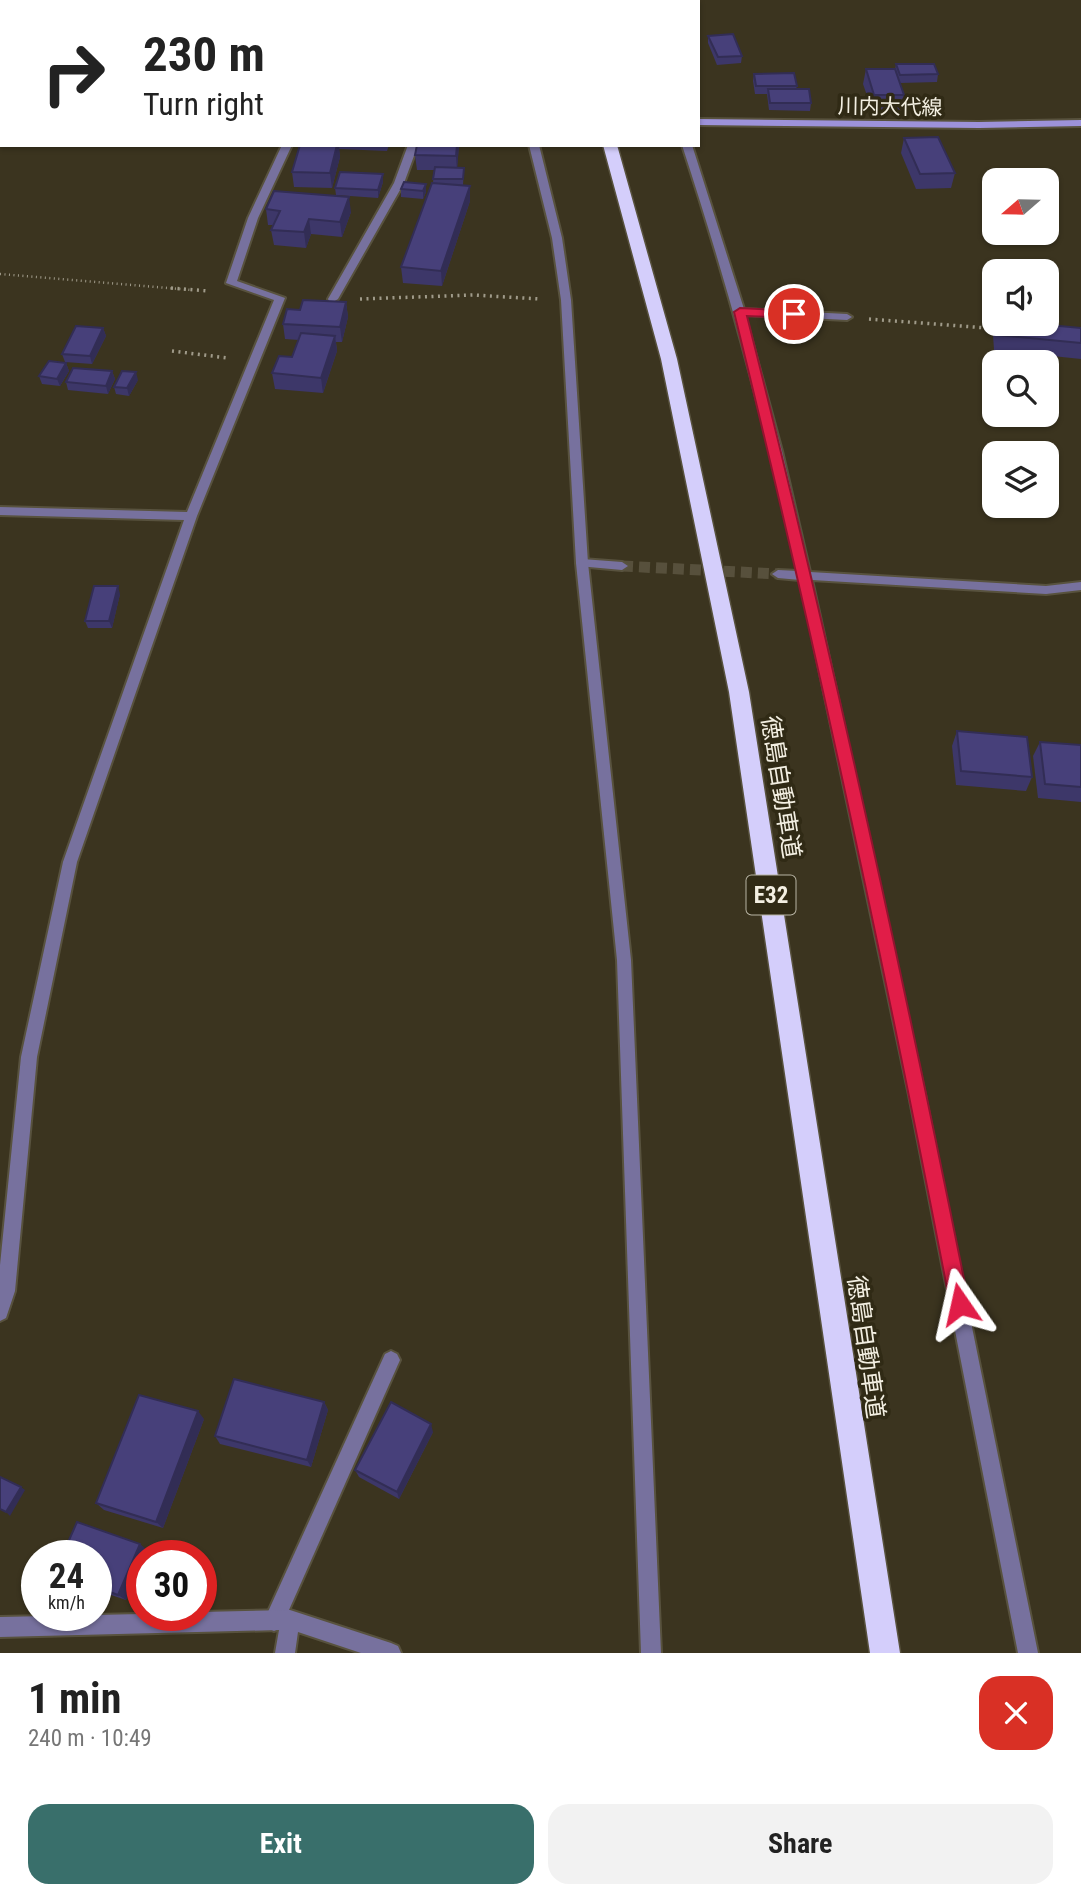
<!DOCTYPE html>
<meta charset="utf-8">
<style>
body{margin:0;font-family:"Roboto Condensed","Noto Sans JP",sans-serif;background:#f2f2f2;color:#222;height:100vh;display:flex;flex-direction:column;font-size:26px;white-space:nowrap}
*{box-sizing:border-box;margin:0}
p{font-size:23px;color:#767676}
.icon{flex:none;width:38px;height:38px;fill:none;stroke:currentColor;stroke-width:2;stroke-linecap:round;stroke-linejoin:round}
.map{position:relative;height:1653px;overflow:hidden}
.details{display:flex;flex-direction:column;background:#fff;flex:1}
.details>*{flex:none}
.guide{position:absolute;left:0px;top:0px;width:700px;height:147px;box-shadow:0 2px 5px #0004;background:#fff;color:#222;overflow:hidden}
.needle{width:46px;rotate:250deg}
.buttons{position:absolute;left:982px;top:168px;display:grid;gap:14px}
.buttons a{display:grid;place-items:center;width:77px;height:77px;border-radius:14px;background:#fff;box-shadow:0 2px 5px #0004;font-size:35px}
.speed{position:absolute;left:21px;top:1540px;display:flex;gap:14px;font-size:35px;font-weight:700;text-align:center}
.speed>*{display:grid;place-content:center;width:91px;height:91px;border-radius:50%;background:#fff;box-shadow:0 2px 5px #0004;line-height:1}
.speed small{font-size:18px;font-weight:400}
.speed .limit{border:10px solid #d22;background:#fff;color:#111}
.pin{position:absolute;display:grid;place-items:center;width:60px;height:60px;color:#fff;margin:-30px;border:4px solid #fff;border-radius:50%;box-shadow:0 2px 7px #0007}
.me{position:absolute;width:77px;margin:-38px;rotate:349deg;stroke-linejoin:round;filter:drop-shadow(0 0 5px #0008)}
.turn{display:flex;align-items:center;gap:24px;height:147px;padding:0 28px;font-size:32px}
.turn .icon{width:91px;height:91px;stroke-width:2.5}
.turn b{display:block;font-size:49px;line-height:60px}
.round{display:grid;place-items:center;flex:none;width:74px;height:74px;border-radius:21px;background:#f2f2f2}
.summary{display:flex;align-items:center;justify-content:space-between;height:119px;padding:0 28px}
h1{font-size:42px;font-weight:700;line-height:52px}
.cta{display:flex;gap:14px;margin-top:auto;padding:14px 28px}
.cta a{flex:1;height:80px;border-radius:21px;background:#396f6b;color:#fff;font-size:28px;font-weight:700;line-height:80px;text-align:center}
.cta a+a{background:#f2f2f2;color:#222}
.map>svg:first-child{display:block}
</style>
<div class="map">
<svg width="1081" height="1653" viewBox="0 0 1081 1653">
<rect width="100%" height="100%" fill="#3b341f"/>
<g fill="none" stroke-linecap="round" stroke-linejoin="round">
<path stroke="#57503c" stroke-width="11" stroke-dasharray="11 6" stroke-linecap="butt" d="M622,566L778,574"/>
<defs>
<g id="service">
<path d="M408,145H418L404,183L338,299L333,302L329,301L328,299L394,183Z"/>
<path d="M391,1351L397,1354L400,1360L281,1628L274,1631L267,1628L264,1621L267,1614L385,1354Z"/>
</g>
<g id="minor">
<rect x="409" y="0" width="8" height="2"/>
<path d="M624,0H632L633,2H625Z"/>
<path d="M282,145H292L258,218L237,281L285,298L197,516L77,862L37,1057L15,1291L6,1318L0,1321V1265L21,1057L63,862L184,520L0,515V507L187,512L274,300L226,283L248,218Z"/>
<path d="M682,145H692L744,309L847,314L852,317L847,320L745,315L782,451L810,572L1046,586L1081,582V590L1046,594L812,580L925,1095L1038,1653H1018L909,1095L806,607L800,580L778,578L772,574L778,570L798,571C766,427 728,285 682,145Z"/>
<path d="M582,559L622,562L628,566L622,570L578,566L576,563L578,560Z"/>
<path d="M290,1610L391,1643L398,1646L401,1653H361L298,1632L295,1653H275L279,1630L0,1637V1617L142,1614L201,1615V1612Z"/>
</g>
<g id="tertiary">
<path d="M458,0H466L467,2H459Z"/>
<path d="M529,145H539L562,238L571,300L588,563L631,960L661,1653H641L617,960L576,563L561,300L552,238Z"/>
</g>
<g id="secondary">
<path d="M4,0H14L16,2H5Z"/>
<path d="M698,119L979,122L1081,120V126L979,128L698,125Z"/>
</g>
<g id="motorway">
<rect x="545" y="0" width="12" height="2"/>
<path d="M603,145H617L677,359L749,692L900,1653H870L729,692L661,359Z"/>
</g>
</defs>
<use href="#service" stroke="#58523e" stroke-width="4"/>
<use href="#minor" stroke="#58523e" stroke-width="4"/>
<use href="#tertiary" stroke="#58523e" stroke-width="4"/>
<use href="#secondary" stroke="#58523e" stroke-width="4"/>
<use href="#motorway" stroke="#58523e" stroke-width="3"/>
<path stroke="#a09b8a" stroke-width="2.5" stroke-dasharray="1 3.5" stroke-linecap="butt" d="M0,274L192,290"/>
<g stroke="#a09b8a" stroke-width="3.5" stroke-dasharray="2 4.5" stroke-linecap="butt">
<path d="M171,288L208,291"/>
<path d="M360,299L473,295L540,299"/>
<path d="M869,319L1000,329"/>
<path d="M172,351L228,358"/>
</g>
<use href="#service" fill="#77719e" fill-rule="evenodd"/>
<use href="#minor" fill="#77719e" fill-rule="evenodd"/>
<use href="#tertiary" fill="#77719e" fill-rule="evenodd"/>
<use href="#secondary" fill="#9d92da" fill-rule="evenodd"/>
<use href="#motorway" fill="#d4cefb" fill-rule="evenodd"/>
</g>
<g fill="#3d3769">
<path d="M107,0H142L138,2H111Z"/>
<path d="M708,36L742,56L741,63L717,65L708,43Z"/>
<path d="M896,64L938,74L937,82L900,83L904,95L901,110H872L863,84L866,69L895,70Z"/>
<path d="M754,74L797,86L796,89L811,103L810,111L769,110L767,94H755L753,81Z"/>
<path d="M904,138L955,173L951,188L916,189L901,153Z"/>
<path d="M300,145H389L387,151L339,149L340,157L332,188L294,187L292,172Z"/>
<path d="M417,145H459L457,168H464L463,185L470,186V201L442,286L403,283L401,267L433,183L434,170H417L415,155Z"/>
<path d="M383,182L378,198L336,195L335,188Z"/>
<path d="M426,184V192L423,199L401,197V189Z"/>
<path d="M266,209L351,212L342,237L311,234L306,248L274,245L271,230L273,225H268Z"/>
<path d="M346,302L348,317L342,342H336L337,351L323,393L275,389L272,373L292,357L299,340L285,339L283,324L300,310Z"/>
<path d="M997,324H1038L1081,328V359L994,350L993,335Z"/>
<path d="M103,328L106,336L92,364L65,362L62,354Z"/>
<path d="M66,363L69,371L60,386L42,384L39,376Z"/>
<path d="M112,371L115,379L108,394L68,390L66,382Z"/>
<path d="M138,380L129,396L116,394L114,387Z"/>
<path d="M120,594L112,628H88L85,621Z"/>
<path d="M957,731L1032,777L1026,791L956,785L952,746Z"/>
<path d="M1040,742L1081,745V802L1038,798L1033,756Z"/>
<path d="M324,1402L328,1410L311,1467L220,1444L215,1436Z"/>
<path d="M204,1419L163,1528L104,1510L96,1503Z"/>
<path d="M433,1432L399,1499L359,1477L355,1470Z"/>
<path d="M147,1550L126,1600L96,1590V1556Z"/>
</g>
<g fill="#322d55">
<path d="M125,0H142L138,2H125Z"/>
<path d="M337,145H339L340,157L332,188L330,173Z"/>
<path d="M457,145H459L457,171L456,156Z"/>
<path d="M383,174V182L378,198V190Z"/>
<path d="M426,184V192L423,199V191Z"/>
<path d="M470,186V201L442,286L441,271Z"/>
<path d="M349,197L351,212L342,237L340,222Z"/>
<path d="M309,219L311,234L306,248L304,232Z"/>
<path d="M346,302L348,317L342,342L340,327Z"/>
<path d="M103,328L106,336L92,364L90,356Z"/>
<path d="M335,336L337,351L323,393L321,378Z"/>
<path d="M66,363L69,371L60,386L57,379Z"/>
<path d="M112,371L115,379L108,394L106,386Z"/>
<path d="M136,372L138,380L129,396L127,388Z"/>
<path d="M118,586L120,594L112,628L109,621Z"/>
<path d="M324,1402L328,1410L311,1467L307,1460Z"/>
<path d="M198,1411L204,1419L163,1528L156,1522Z"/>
<path d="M431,1424L433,1432L399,1499L397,1492Z"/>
<path d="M21,1487L25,1490L10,1516L6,1512Z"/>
<path d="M140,1544L147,1550L145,1556H142V1562L126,1600L118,1595Z"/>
</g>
<g fill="#47407a" stroke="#322d55" stroke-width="2">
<path d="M733,34L742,56L718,57L708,36Z"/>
<path d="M896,64H934L938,74L900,75Z"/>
<path d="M866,69H895L904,95H874Z"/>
<path d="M794,73L797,86H756L754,74Z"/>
<path d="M768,89H809L811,103H770Z"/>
<path d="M938,137L955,173L920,174L904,138Z"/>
<path d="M300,145H337L330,173L292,172Z"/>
<path d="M417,145H457L456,156L415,155Z"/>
<path d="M435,167L464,168L463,179H433Z"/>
<path d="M340,172L383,174L378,190L335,188Z"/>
<path d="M404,182L426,184L423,191L401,189Z"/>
<path d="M432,183L470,186L441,271L401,267Z"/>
<path d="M274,191L349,197L340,222L309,219L304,232L271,230L280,211L266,209Z"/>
<path d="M303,300L346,302L340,327L283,324L287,309L300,310Z"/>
<path d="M998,324H1038L1081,328V343L998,335Z"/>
<path d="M76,326L103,328L90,356L62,354Z"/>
<path d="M301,333L335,336L321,378L272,373L279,356L292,357Z"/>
<path d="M49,361L66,363L57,379L39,376Z"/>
<path d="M73,368L112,371L106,386L66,382Z"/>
<path d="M122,371L136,372L127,388L114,387Z"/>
<path d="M94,586H118L109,621H85Z"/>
<path d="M957,731L1027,737L1032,777L961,771Z"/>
<path d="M1040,742L1081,745V787L1045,784Z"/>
<path d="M234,1379L324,1402L307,1460L215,1436Z"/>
<path d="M139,1395L198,1411L156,1522L96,1503Z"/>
<path d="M391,1402L431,1424L397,1492L355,1470Z"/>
<path d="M0,1477L21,1487L6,1512L0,1509Z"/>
<path d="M77,1522L140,1544L118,1595L96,1587V1556H62Z"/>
</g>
<path fill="#e11d48" stroke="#92132f" stroke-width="2" d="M740,308L794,311L800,314L794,318L747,316C830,643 903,973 969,1304L966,1311L960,1314L953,1311L950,1304C886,972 815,641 734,312Z"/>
<g text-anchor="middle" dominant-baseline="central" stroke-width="7" stroke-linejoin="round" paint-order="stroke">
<g font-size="21" fill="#f3efe2" stroke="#302a15">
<text transform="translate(890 107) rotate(1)">川内大代線</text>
</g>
<rect fill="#302a15" stroke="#b8b4a4" stroke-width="2" x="746.5" y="875.5" width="49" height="39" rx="5"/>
<g font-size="23" font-weight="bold" fill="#f3efe2">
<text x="771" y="895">E32</text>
</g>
<g font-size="24" fill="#f3efe2" stroke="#302a15">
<text transform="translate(781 787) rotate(81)">徳島自動車道</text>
<text transform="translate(866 1347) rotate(82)">徳島自動車道</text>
</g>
</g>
</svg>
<div class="buttons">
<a><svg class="needle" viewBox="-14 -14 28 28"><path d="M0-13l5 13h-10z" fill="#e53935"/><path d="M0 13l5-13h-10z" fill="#767676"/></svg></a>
<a><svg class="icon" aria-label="sound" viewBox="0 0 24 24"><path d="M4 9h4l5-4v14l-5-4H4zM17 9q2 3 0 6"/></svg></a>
<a><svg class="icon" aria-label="search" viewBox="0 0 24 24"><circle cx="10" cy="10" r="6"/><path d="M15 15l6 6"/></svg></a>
<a><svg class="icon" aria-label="layers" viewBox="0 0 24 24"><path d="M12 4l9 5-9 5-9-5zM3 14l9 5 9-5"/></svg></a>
</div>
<div class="speed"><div>24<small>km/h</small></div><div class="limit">30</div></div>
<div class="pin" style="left:794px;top:314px;background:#d93025"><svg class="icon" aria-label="arrive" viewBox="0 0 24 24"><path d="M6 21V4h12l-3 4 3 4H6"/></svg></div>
<svg class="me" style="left:960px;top:1304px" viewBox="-20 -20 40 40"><path d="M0-17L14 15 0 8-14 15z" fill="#e11d48" stroke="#fff" stroke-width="4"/></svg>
<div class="guide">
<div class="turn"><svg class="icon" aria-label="right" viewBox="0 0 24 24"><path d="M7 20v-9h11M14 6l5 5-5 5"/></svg><div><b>230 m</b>Turn right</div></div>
</div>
</div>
<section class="details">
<div class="summary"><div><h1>1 min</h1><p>240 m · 10:49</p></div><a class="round" style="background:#d93025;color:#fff"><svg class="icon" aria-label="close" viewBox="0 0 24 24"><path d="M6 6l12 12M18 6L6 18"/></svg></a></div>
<div class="cta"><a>Exit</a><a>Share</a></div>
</section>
